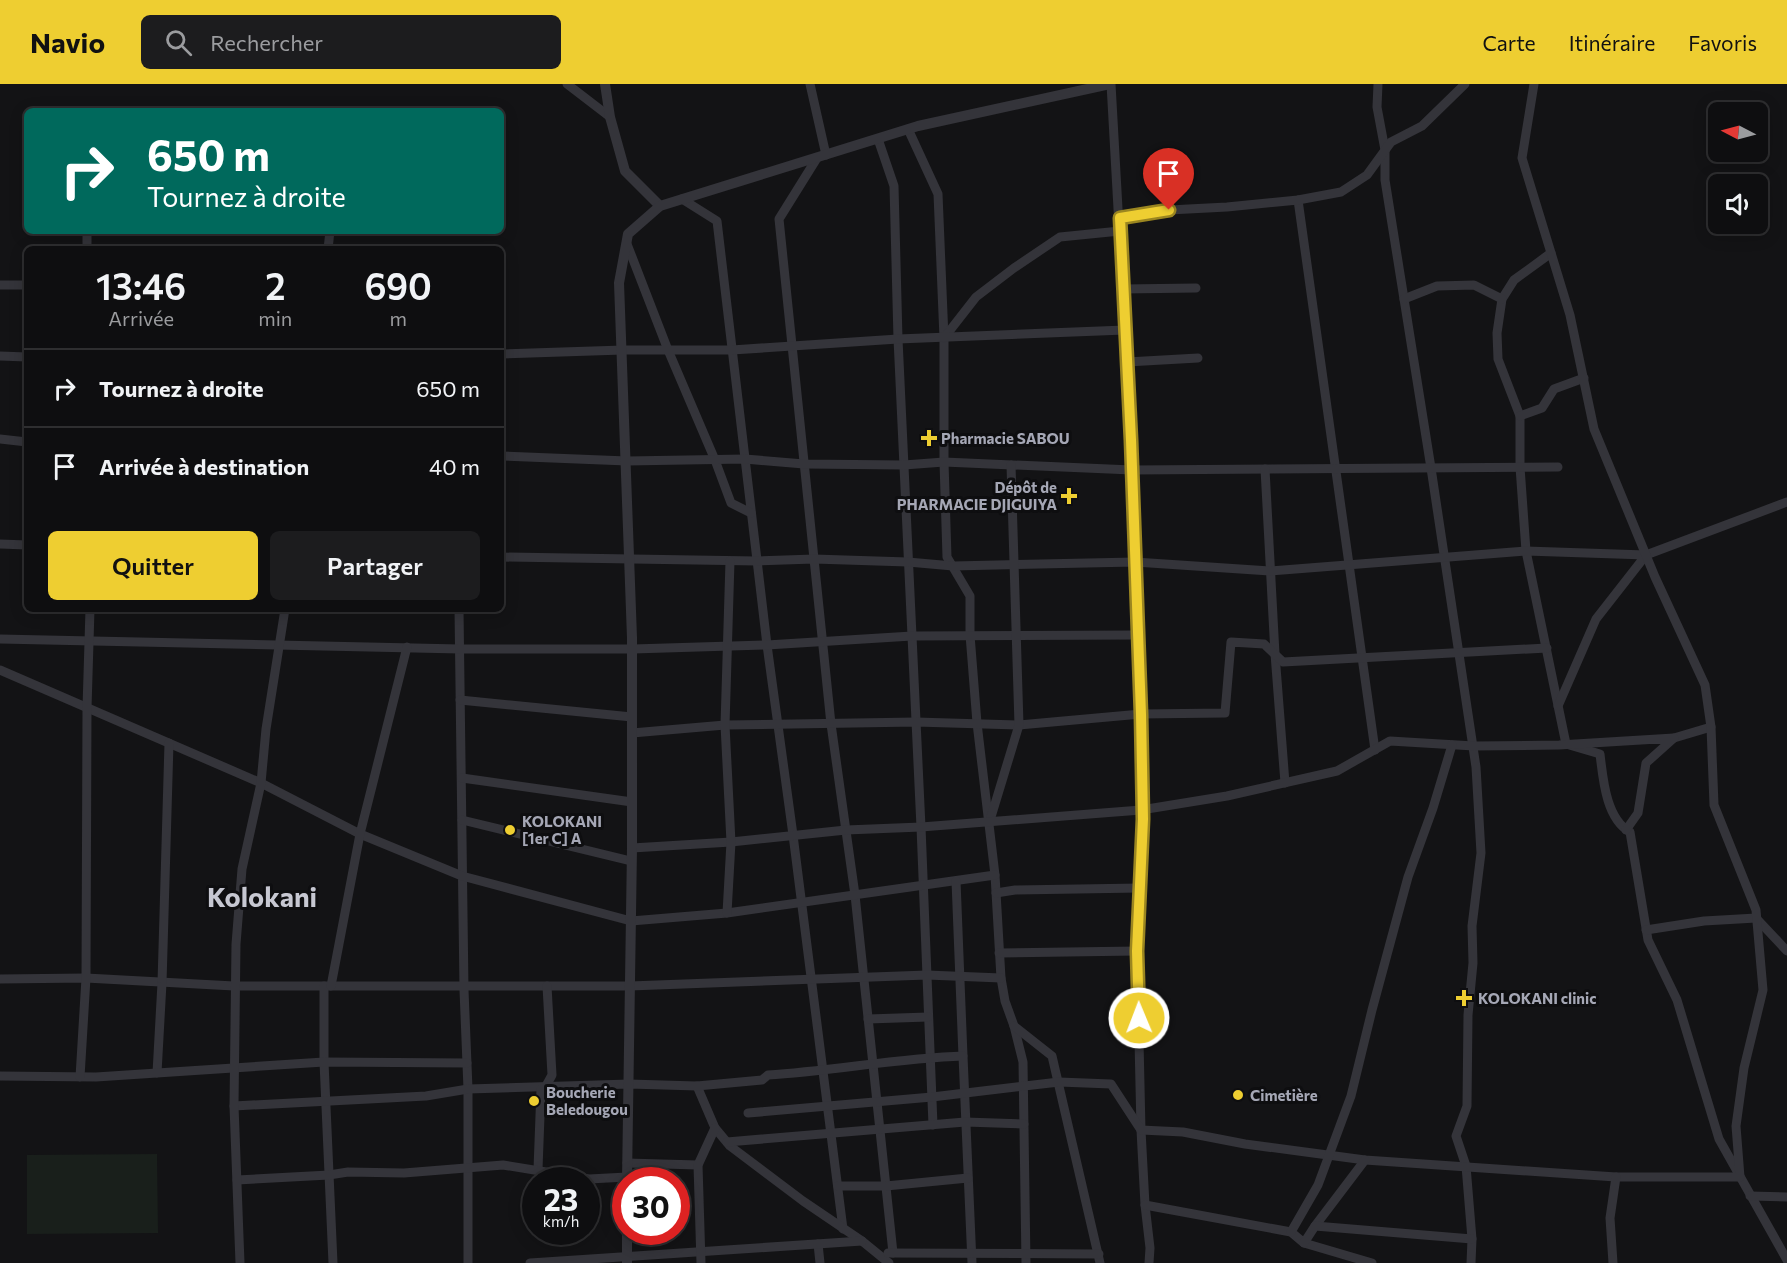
<!DOCTYPE html>
<html lang="fr">
<meta charset="utf-8">
<style>
body{margin:0;font-family:Commissioner,sans-serif;background:#1c1c1e;color:#f1f3f6;height:100vh;display:flex;flex-direction:column;font-size:22px;white-space:nowrap}
*{box-sizing:border-box;margin:0}
p{font-size:20px;color:#9b9c9f}
.icon{flex:none;width:33px;height:33px;fill:none;stroke:currentColor;stroke-width:2;stroke-linecap:round;stroke-linejoin:round}
.map{position:relative;flex:1;overflow:hidden}
.details{position:absolute;left:24px;top:162px;width:480px;height:366px;display:flex;flex-direction:column;background:#0e0e10;border-radius:9px;box-shadow:0 3px 15px #0003,0 0 0 2px #2e2e30}
.details>*{flex:none}
.top-card{position:absolute;left:24px;top:24px;width:480px;height:126px;border-radius:9px;box-shadow:0 3px 15px #0003,0 0 0 2px #2e2e30;background:#00695c;color:#fff;overflow:hidden}
.needle{width:39px;rotate:276deg}
.controls{position:absolute;left:1708px;top:18px;display:grid;gap:12px}
.controls a{display:grid;place-items:center;width:60px;height:60px;border-radius:9px;background:#0e0e10;box-shadow:0 3px 15px #0003,0 0 0 2px #2e2e30;font-size:30px}
.speed{position:absolute;left:522px;top:1083px;display:flex;gap:12px;font-size:30px;font-weight:700;text-align:center}
.speed>*{display:grid;place-content:center;width:78px;height:78px;border-radius:50%;background:#0e0e10;box-shadow:0 3px 15px #0003,0 0 0 2px #2e2e30;line-height:1}
.speed small{font-size:15px;font-weight:400}
.speed .limit{border:9px solid #d22;background:#fff;color:#111}
.pin{position:absolute;display:grid;place-items:center;width:51px;height:51px;color:#fff;margin:-62px -26px;border-radius:50% 50% 50% 0;rotate:-45deg;box-shadow:0 0 6px #0007}
.pin .icon{rotate:45deg}
.me{position:absolute;width:66px;margin:-33px;rotate:359deg;stroke-linejoin:round;filter:drop-shadow(0 0 4px #0008)}
.turn{display:flex;align-items:center;gap:21px;height:126px;padding:0 24px;font-size:27px}
.turn .icon{width:78px;height:78px;stroke-width:2.5}
.turn b{display:block;font-size:42px;line-height:51px}
.eta{display:flex;justify-content:space-evenly;align-items:center;height:102px;text-align:center}
.eta b{font-size:36px;font-weight:600;line-height:42px}
.cta{display:flex;gap:12px;margin-top:auto;padding:12px 24px}
.cta a{flex:1;height:69px;border-radius:9px;background:#eece31;color:#111;font-size:24px;font-weight:600;line-height:69px;text-align:center}
.cta a+a{background:#1c1c1e;color:#f1f3f6}
ul{padding:0;list-style:none}
li{display:flex;align-items:center;gap:18px;height:78px;padding:0 24px;border-top:2px solid #2e2e30}
li div{flex:1}
li b{display:block;font-size:22px}
li em{font-style:normal}
header{display:flex;align-items:center;gap:36px;box-sizing:border-box;height:84px;padding:0 30px;background:#eece31;color:#111}
header strong{font-size:28px}
nav{display:flex;gap:33px;margin-inline-start:auto;font-size:21px}
.search{width:420px;height:54px;background:#1c1c1e;display:flex;align-items:center;gap:15px;box-sizing:border-box;padding:0 21px;border-radius:9px;color:#9b9c9f;font-size:22px}
.map>svg:first-child{display:block}
</style>
<header>
<strong>Navio</strong>
<div class="search"><svg class="icon" aria-label="search" viewBox="0 0 24 24"><circle cx="10" cy="10" r="6"/><path d="M15 15l6 6"/></svg>Rechercher</div>
<nav><a>Carte</a><a>Itinéraire</a><a>Favoris</a></nav>
</header>
<div class="map">
<svg width="1787" height="1179" viewBox="0 0 1787 1179">
<rect width="100%" height="100%" fill="#131315"/>
<path fill="#191f1b" d="M157,1070L158,1149L27,1150V1071Z"/>
<g fill="none" stroke-linecap="round" stroke-linejoin="round">
<g stroke="#34343a" stroke-width="9">
<path d="M567,0L610,33"/>
<path d="M810,0L826,71"/>
<path d="M1111,0L1131,356L1141,630L1143,735L1137,867L1141,1046L1145,1121L1150,1164L1149,1179"/>
<path d="M1378,0L1377,23L1385,66V96L1431,384L1476,683L1481,769L1472,842L1473,879L1468,931L1467,1022L1456,1052L1466,1082L1472,1155L1471,1179"/>
<path d="M908,45L938,110L944,254V378L947,473L970,512V551L977,639L995,791L1001,894L1005,917L1014,942L1023,978L1026,1179"/>
<path d="M878,55L894,102L898,255L921,743L933,1041"/>
<path d="M817,74L779,135L831,640L855,811L893,1169"/>
<path d="M682,115L717,137L767,561L793,751L843,1145"/>
<path d="M1298,116L1375,666"/>
<path d="M1120,134L1169,126L1227,123L1298,116L1341,108L1367,91L1391,58L1422,42L1465,0"/>
<path d="M87,147V165"/>
<path d="M627,160L668,266L715,376L731,419L751,429"/>
<path d="M328,165L330,147"/>
<path d="M1551,169L1514,196L1502,215L1497,249L1498,275L1520,332V383L1526,467L1566,660L1600,670C1603,695 1606,735 1630,748L1648,856L1677,916L1719,1055L1787,1176"/>
<path d="M0,201H27"/>
<path d="M1123,205L1196,204"/>
<path d="M1404,215L1437,202L1474,201L1502,215"/>
<path d="M944,254L976,213L1014,184L1060,153L1120,147"/>
<path d="M501,270L623,266H732L898,255L1125,246"/>
<path d="M0,272L27,273"/>
<path d="M1127,278L1198,274"/>
<path d="M1520,332L1542,324L1554,305L1584,294"/>
<path d="M0,355L27,358"/>
<path d="M501,372L627,377L745,375L804,380L904,381L944,378L1132,386L1558,383"/>
<path d="M1265,385L1275,570L1285,699"/>
<path d="M0,460L27,461"/>
<path d="M1646,471L1787,418"/>
<path d="M501,473L757,477L814,475L908,478L953,482L1135,478L1270,487L1526,467L1646,471L1596,535L1558,622"/>
<path d="M459,525L464,906L468,1005V1179"/>
<path d="M0,555L460,565H633L767,561L912,552L1138,551"/>
<path d="M0,586L261,699L360,750L462,792L631,837L727,829L995,791"/>
<path d="M460,616L632,633"/>
<path d="M632,649L725,641L916,638L1019,641L1141,630L1225,629L1231,558L1264,560L1283,578L1547,564"/>
<path d="M1674,654L1711,643"/>
<path d="M462,694L632,718"/>
<path d="M991,733L1019,641L1011,381"/>
<path d="M462,736L631,777"/>
<path d="M632,764L731,758L846,746L921,743L1141,726L1227,712L1337,687L1390,657L1474,662L1559,661L1674,654L1646,679L1638,729L1626,746"/>
<path d="M956,797L963,972"/>
<path d="M996,809L1015,806L1140,804"/>
<path d="M727,829L731,758L725,641L730,477"/>
<path d="M1646,846L1704,837L1756,834L1787,867"/>
<path d="M999,869L1137,867"/>
<path d="M0,895L86,894L234,902H630L927,891L1001,894"/>
<path d="M324,902V978L333,1179"/>
<path d="M331,902L360,750L407,563"/>
<path d="M868,935L928,933"/>
<path d="M1014,942L1052,972L1100,1179"/>
<path d="M157,989L162,899L169,659"/>
<path d="M0,992L96,993L324,978L467,979"/>
<path d="M80,993L86,894L87,624L90,525"/>
<path d="M697,1002L715,1044L730,1062L803,1117L862,1157L889,1179"/>
<path d="M234,1022L426,1012L468,1005L629,1000L697,1002L762,996L768,991C833,987 898,974 963,972L972,1179"/>
<path d="M748,1029L932,1013L1059,998L1111,1000L1141,1046L1183,1048L1245,1060L1365,1076L1616,1093H1740L1736,1042L1744,984L1763,906L1756,826L1714,721L1711,643L1705,601L1655,493L1594,345L1570,231L1522,74L1534,0"/>
<path d="M727,1058L965,1038L1024,1040"/>
<path d="M627,1079L698,1081"/>
<path d="M538,1085L541,1005L546,1002L552,991L547,902"/>
<path d="M237,1096L329,1091L348,1088L404,1089L503,1081L589,1095L627,1093"/>
<path d="M838,1102H886L968,1094"/>
<path d="M1750,1112L1787,1113"/>
<path d="M1145,1121L1291,1148L1304,1159L1372,1179"/>
<path d="M1315,1142L1365,1076"/>
<path d="M1291,1148L1318,1101L1351,1012L1372,926L1408,793L1433,724L1452,661"/>
<path d="M1304,1159L1315,1142L1472,1155"/>
<path d="M818,1160L820,1179"/>
<path d="M888,1169L1099,1170"/>
<path d="M240,1179L234,1022L236,860L242,785L261,699L266,645L285,525"/>
<path d="M530,1179L862,1157"/>
<path d="M701,1179L698,1081L715,1044"/>
<path d="M1613,1179L1610,1134L1616,1093"/>
</g>
<g stroke="#34343a" stroke-width="10">
<path d="M605,0L610,33L625,87L660,122"/>
<path d="M627,1096L632,764V554L619,199L628,150L660,122L918,42L1110,0"/>
<path d="M627,1179V1148"/>
</g>
</g>
<g fill="none" stroke-linecap="round" stroke-linejoin="round">
<defs>
<path id="route" d="M1139,934L1137,867L1143,735L1141,630L1131,356L1120,134L1169,126"/>
</defs>
<use href="#route" stroke="#9b8620" stroke-width="15"/>
<use href="#route" stroke="#eece31" stroke-width="10"/>
</g>
<g fill="#eece31" stroke="#0e0e10" stroke-width="2">
<path d="M926 345h6v6h6v6h-6v6h-6v-6h-6v-6h6z"/>
<path d="M1066 403h6v6h6v6h-6v6h-6v-6h-6v-6h6z"/>
<circle cx="510" cy="746" r="6"/>
<path d="M1461 905h6v6h6v6h-6v6h-6v-6h-6v-6h6z"/>
<circle cx="1238" cy="1011" r="6"/>
<circle cx="534" cy="1017" r="6"/>
</g>
<g text-anchor="middle" dominant-baseline="central" stroke-width="6" stroke-linejoin="round" paint-order="stroke">
<g font-size="15" font-weight="bold" fill="#a5a7b5" stroke="#0e0e10" text-anchor="start">
<text x="941" y="354">Pharmacie SABOU</text>
<text x="1057" y="403" text-anchor="end">Dépôt de<tspan x="1057" dy="17">PHARMACIE DJIGUIYA</tspan></text>
<text x="522" y="737">KOLOKANI<tspan x="522" dy="17">[1er C] A</tspan></text>
<text x="1478" y="914">KOLOKANI clinic</text>
<text x="546" y="1008">Boucherie<tspan x="546" dy="17">Beledougou</tspan></text>
<text x="1250" y="1011">Cimetière</text>
</g>
<g font-size="27" font-weight="bold" fill="#c6c7d1" stroke="#0e0e10">
<text x="262" y="812">Kolokani</text>
</g>
</g>
</svg>
<div class="controls">
<a><svg class="needle" viewBox="-14 -14 28 28"><path d="M0-13l5 13h-10z" fill="#e53935"/><path d="M0 13l5-13h-10z" fill="#9b9c9f"/></svg></a>
<a><svg class="icon" aria-label="sound" viewBox="0 0 24 24"><path d="M4 9h4l5-4v14l-5-4H4zM17 9q2 3 0 6"/></svg></a>
</div>
<div class="speed"><div>23<small>km/h</small></div><div class="limit">30</div></div>
<div class="pin" style="left:1169px;top:126px;background:#d93025"><svg class="icon" aria-label="arrive" viewBox="0 0 24 24"><path d="M6 21V4h12l-3 4 3 4H6"/></svg></div>
<svg class="me" style="left:1139px;top:934px" viewBox="-20 -20 40 40"><circle r="17" fill="#eece31" stroke="#fff" stroke-width="3"/><path d="M0-11L8 9 0 5-8 9z" fill="#fff"/></svg>
<div class="top-card">
<div class="turn"><svg class="icon" aria-label="right" viewBox="0 0 24 24"><path d="M7 20v-9h11M14 6l5 5-5 5"/></svg><div><b>650 m</b>Tournez à droite</div></div>
</div>
<section class="details">
<div class="eta">
<div><b>13:46</b><p>Arrivée</p></div>
<div><b>2</b><p>min</p></div>
<div><b>690</b><p>m</p></div>
</div>
<ul>
<li><svg class="icon" aria-label="right" viewBox="0 0 24 24"><path d="M7 20v-9h11M14 6l5 5-5 5"/></svg><div><b>Tournez à droite</b></div><em>650 m</em></li>
<li><svg class="icon" aria-label="arrive" viewBox="0 0 24 24"><path d="M6 21V4h12l-3 4 3 4H6"/></svg><div><b>Arrivée à destination</b></div><em>40 m</em></li>
</ul>
<div class="cta"><a>Quitter</a><a>Partager</a></div>
</section>
</div>
